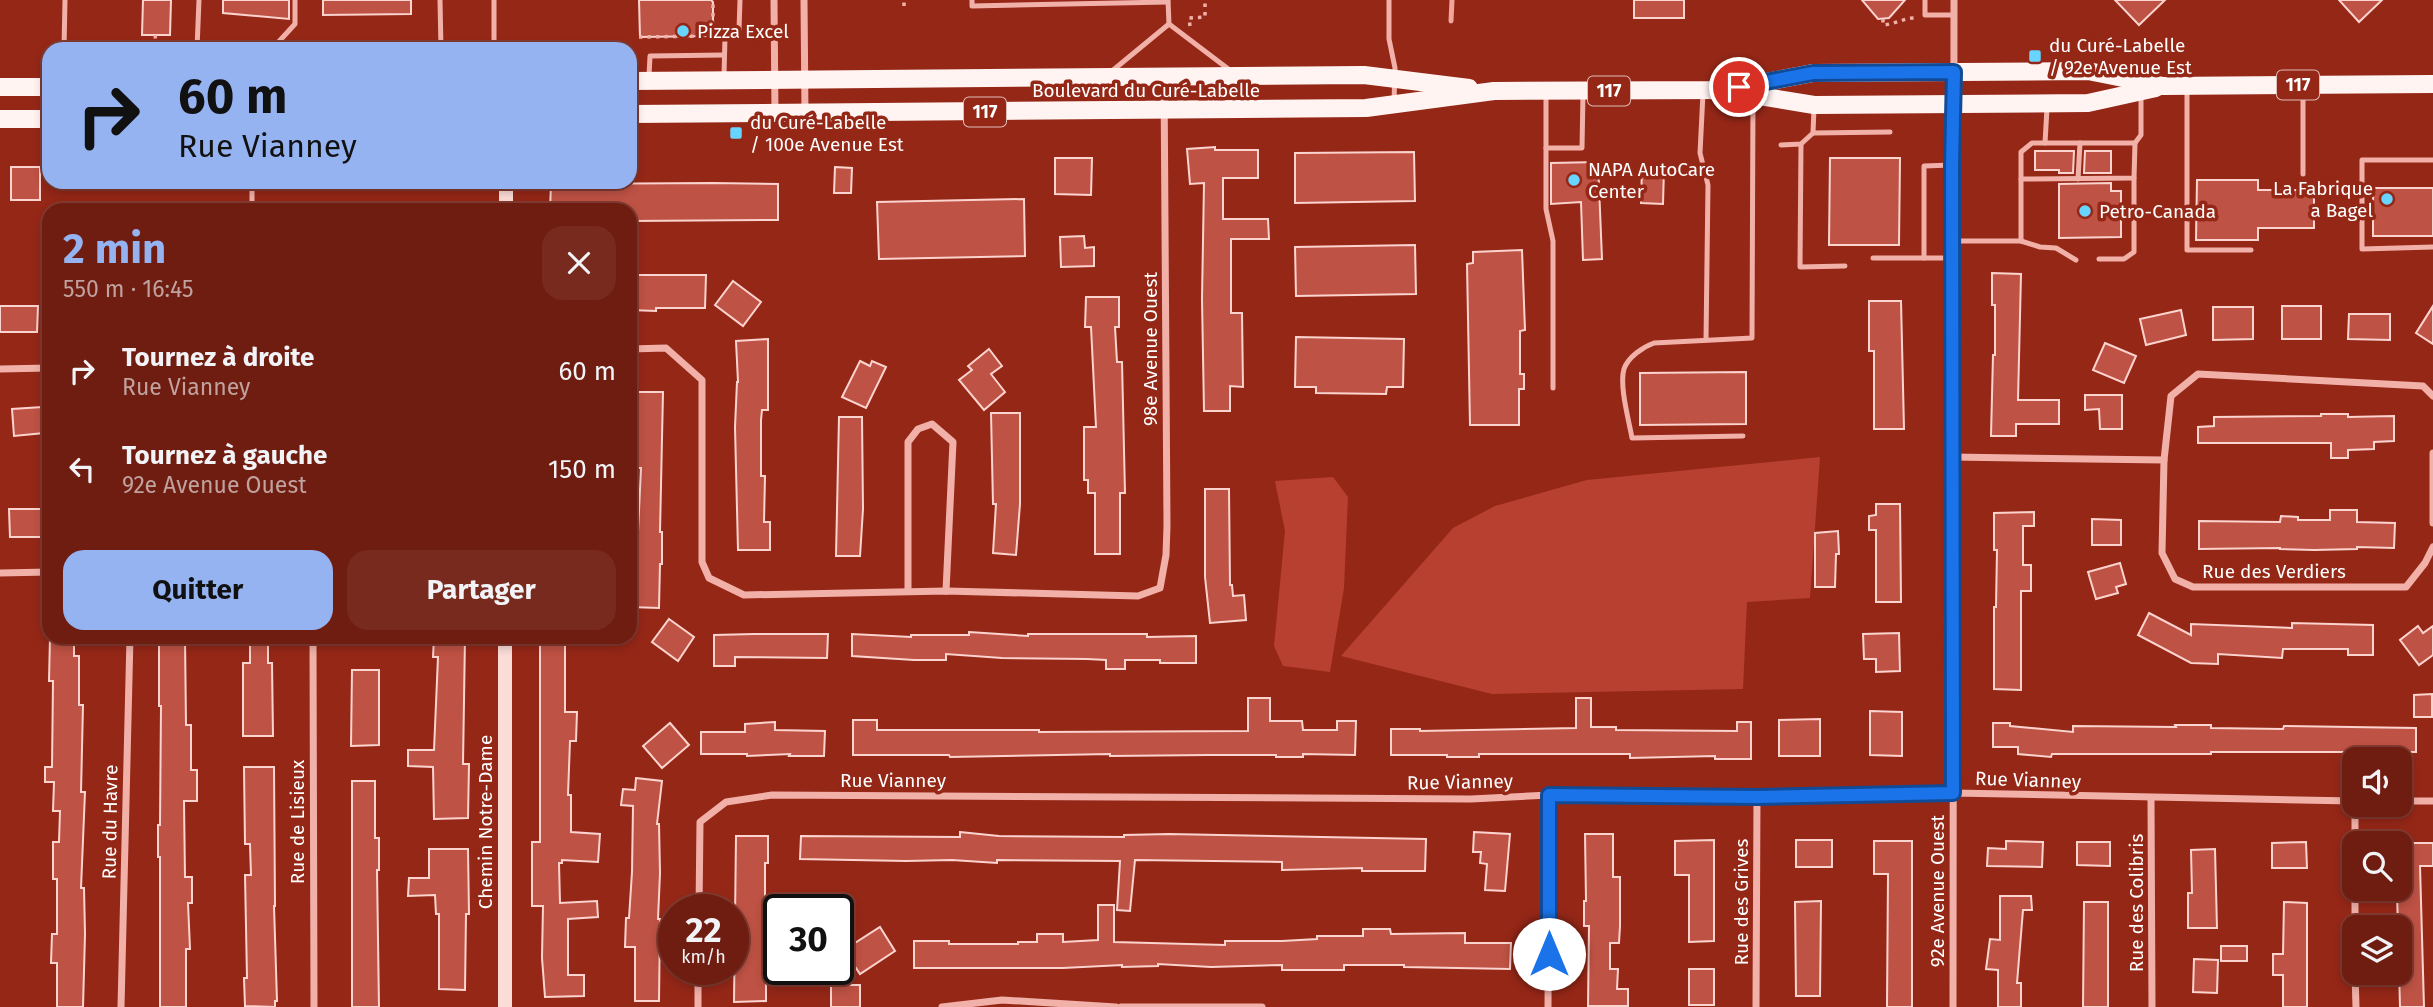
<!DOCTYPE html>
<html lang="fr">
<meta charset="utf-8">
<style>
body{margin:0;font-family:"Fira Sans",sans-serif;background:#782a1f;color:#f1f3f6;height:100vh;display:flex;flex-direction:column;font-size:26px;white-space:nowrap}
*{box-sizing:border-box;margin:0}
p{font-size:23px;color:#c0a29f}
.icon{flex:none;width:38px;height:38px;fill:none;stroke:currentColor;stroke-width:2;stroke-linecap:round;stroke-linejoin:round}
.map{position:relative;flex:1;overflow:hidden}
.details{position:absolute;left:42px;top:203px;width:595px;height:441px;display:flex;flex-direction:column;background:#701d11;border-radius:21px;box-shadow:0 4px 10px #0003,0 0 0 2px #823b31}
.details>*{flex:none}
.banner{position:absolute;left:42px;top:42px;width:595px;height:147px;border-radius:21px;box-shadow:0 4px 10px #0003,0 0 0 2px #823b31;background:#95b2f1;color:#111;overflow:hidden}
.controls{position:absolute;left:2342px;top:747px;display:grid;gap:14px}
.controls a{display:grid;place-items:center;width:70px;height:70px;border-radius:14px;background:#701d11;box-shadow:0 4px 10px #0003,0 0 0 2px #823b31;font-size:35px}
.speed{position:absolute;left:658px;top:894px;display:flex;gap:14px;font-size:35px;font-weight:700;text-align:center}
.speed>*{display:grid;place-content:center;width:91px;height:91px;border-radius:50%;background:#701d11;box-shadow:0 4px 10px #0003,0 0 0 2px #823b31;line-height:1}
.speed small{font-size:18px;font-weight:400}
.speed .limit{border:4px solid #111;border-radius:10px;background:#fff;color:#111}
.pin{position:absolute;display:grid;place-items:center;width:60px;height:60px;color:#fff;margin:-30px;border:4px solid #fff;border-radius:50%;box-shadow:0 2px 7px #0007}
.me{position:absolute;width:77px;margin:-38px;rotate:0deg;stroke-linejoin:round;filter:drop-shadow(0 0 5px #0008)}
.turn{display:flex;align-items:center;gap:24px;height:147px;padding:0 21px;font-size:32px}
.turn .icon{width:91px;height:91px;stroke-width:2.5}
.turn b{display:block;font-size:49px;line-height:60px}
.round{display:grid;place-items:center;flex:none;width:74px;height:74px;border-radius:21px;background:#782a1f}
.headline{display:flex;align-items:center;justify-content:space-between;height:119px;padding:0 21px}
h1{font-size:42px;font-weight:700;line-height:52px;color:#95b2f1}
.action{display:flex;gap:14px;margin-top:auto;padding:14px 21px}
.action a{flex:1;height:80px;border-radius:21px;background:#95b2f1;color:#111;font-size:28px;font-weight:700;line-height:80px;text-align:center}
.action a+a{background:#782a1f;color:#f1f3f6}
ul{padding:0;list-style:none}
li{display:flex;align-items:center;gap:21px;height:98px;padding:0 21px}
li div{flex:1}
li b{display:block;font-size:26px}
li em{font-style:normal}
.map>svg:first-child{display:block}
</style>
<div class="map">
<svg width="2433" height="1007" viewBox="0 0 2433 1007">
<rect width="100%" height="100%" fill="#952717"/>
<g fill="#b74031">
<path d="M1820,457L1810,598L1747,602L1743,689L1492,694L1341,656L1453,528L1495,506L1587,480Z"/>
<path d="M1333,477L1348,497L1344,588L1330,672L1283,666L1274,646L1285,531L1275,481Z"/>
</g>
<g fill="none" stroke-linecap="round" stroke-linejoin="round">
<path stroke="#f3a49b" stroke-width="5" d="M1451,21L1452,0"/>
</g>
<g fill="#be5244" stroke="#fcd4cf" stroke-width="2">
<path d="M143,0H171L170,35H142Z"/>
<path d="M223,0H289V19L223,13Z"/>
<path d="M323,0H411V14L323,15Z"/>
<path d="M639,0H711L713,2V36L640,37Z"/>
<rect x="1634" y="0" width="50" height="18"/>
<path d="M1862,0H1905L1889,18L1878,19Z"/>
<path d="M2115,0H2165L2139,25Z"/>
<path d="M2339,0H2382L2359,22Z"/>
<path d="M1215,147V150H1258V178H1223V219H1268L1269,239H1231V313H1242L1243,387L1230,386V411H1204L1202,299L1204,183L1190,184L1187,149Z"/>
<path d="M2035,151H2074L2073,173H2059V170H2035Z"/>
<path d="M2085,151H2111V173H2084Z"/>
<path d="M1414,152L1415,201L1295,203V153Z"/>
<path d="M1055,158H1092L1091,195L1055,194Z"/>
<path d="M1830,158H1900L1899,245H1829Z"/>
<path d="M1598,162L1602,259L1583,260L1581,202L1551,204V163Z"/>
<rect x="11" y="167" width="29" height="33"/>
<path d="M835,167L852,168L851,193H834Z"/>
<path d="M1642,168H1664L1663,204L1641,203Z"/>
<path d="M2197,180H2258V190H2314V228H2258V240H2196Z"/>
<path d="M713,183L778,184V220L631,221V210H550L551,184Z"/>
<path d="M2111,183V191H2121V237L2059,238V184Z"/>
<rect x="2373" y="188" width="60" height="48"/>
<path d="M1024,199L1025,256L879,259L877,202Z"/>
<path d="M1084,236L1085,248L1094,247V266L1061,267L1060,237Z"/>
<path d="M1415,245L1416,294L1296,296L1295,247Z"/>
<path d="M1522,250L1525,330L1520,331V374H1524V389H1519V425H1470L1467,264L1473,263V252Z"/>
<path d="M1992,273L2021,274L2018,400H2059V424H2016V436H1991L1993,355H1995V305H1992Z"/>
<path d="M630,275H706L705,308H656V311L630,310Z"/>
<path d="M733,281L761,302L743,326L715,305Z"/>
<path d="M1086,297H1119V327H1115L1117,362H1122L1125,493H1120V554H1095V493H1088V480H1084V427H1096L1091,327H1085Z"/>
<path d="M1869,301H1901L1904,429H1874V351H1869Z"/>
<path d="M0,306H38L37,332H0Z"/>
<rect x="2282" y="306" width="39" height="33"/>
<path d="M2433,306V344L2416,333Z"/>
<path d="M2213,307H2253V339L2213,340Z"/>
<path d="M2181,310L2186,335L2146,345L2140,319Z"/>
<path d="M2349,314H2390V340L2348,339Z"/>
<path d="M1296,337L1404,339L1403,387H1387L1386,394L1316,393V387H1295Z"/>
<path d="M768,339V410H762L761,420V476H765L764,522H770V550H738L735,427L737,382H738L736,341Z"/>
<path d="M2105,343L2136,356L2124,383L2093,370Z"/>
<path d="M989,349L1002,366L991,374L1005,392L984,410L959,380L972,370L968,366Z"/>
<path d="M860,361L870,366L872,361L886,367L866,408L842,397Z"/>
<path d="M1746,372V424L1640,425V373Z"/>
<path d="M631,392H663L660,532H662V564H660L659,608L630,607V540H636L638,532L641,468H633L634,421H631Z"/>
<path d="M2085,395H2122V429H2100L2099,409L2085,410Z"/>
<path d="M42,407L44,433L14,436L12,409Z"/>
<path d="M991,413H1020V504L1016,555L993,553L996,504H993Z"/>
<path d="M2321,414H2348V417L2394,416V441L2374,442V449L2348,450V458H2331V443H2198V427L2214,426V417L2321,416Z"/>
<path d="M839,417H862L863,509L860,556H836Z"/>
<path d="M1205,489H1229L1230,585H1232L1233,596L1244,595L1246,620L1210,623L1205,577Z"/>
<path d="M1876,504H1900L1901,602H1876V530H1869V516L1876,515Z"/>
<path d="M9,509H45V537H10Z"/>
<path d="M2330,510H2357V522L2395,523L2394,548L2357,547V549L2314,550L2280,549V548L2199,549V521L2280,522L2281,516L2298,517V520H2330Z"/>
<path d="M2034,512V526H2023V565H2031V591H2021V690L1994,689V607H1996L1997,550H1994V513Z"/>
<path d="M2092,519L2121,520V545H2092Z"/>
<path d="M1838,531L1839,554H1836L1835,587H1815V533Z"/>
<path d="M2120,563L2126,584L2116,587L2118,593L2096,599L2088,572Z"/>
<path d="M2149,613L2191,635V624L2292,628V623L2373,625V655H2348V649H2283L2282,658L2218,654V664L2191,663L2138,635Z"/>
<path d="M669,619L694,637L678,661L652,642Z"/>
<path d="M2418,626L2423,633L2433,626V655L2419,665L2400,640Z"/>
<path d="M969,632L1028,636V634H1147V637L1196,636V663H1160V660H1125V669H1106V660L1087,659L1002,658L946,654V660H914L852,656V634L911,637V635H969Z"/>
<path d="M1899,633L1900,671L1876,672V659H1864L1863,634Z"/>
<path d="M754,634H828L827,658L735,657V666H714V635Z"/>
<path d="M50,637H74V656H79V705H83L81,792H85L81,888H84L85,934L83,1007H57V963H51L52,934H57V879H53V842H59L60,811H53L54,782H45V767H52L53,681H49Z"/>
<path d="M159,637H185L186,725H191V770H197V801H184L185,877H192V903H188L190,949H186V1007H160V857H158V825H160L161,706H159Z"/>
<path d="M250,637H268V663H272L273,736H243V663H250Z"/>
<path d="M434,637H465L463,764H469L468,818L434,819L433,767L408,766V750H434L438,657H433Z"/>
<path d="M540,637H565V712H577L576,741H570L568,795H571V832L600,834L598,862L562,860V863H559L560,903L597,901L598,917L568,919V975H584V996L545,997L542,958L543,906H532V842H540Z"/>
<path d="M352,670H379V745L351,746Z"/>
<path d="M2432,694V717H2414V695Z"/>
<path d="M1248,698H1270V721H1302L1303,730H1337V721H1356L1355,755L1303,754V757H1276V755H1208L1110,756V754L950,757L949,755H853V720H877V730H1039V732L1248,731Z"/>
<path d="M1576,698H1591V727H1616V730L1737,731V722H1751V759H1715V756L1630,758V754H1479V757H1447V755H1391V729H1420V731L1576,728Z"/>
<path d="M1870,711L1902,712V756L1870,755Z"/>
<path d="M1820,719V756H1779V720Z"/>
<path d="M775,722V730L825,731L824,756H789L790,754L747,756V754H701V732H745V724Z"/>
<path d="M670,723L689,745L662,768L643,746Z"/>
<path d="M1993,723H2010V726L2073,732V726L2176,727L2175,725H2211V728L2283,729L2284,726L2416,728V752H2211V754H2052L2051,757L2018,754V747H1993Z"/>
<path d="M244,767H274L275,906H274L277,1001H275V1007L245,1006L244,978H247L245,875H251L250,844H245Z"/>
<path d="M636,778L662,781L657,824H659L660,873L658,919H660L659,1001H635V947H625L626,918H629L632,872L633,806L621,805L623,789L635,790Z"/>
<path d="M352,781H375V838H379V870H377L379,1007H352Z"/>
<path d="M960,832L999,836L1124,837V835L1169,834L1426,839L1425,871H1362V868L1282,870V862L1135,860L1130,911L1117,910L1120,861L997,860V863L952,860L906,861L800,859L801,836L960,837Z"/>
<path d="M1474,832L1510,834L1505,891L1485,890L1487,864L1480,863L1481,852H1473Z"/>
<path d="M1585,834H1613V877H1620V926L1619,943H1610V969H1618L1617,989H1628V1006H1588L1589,926H1584V901H1586Z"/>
<path d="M736,836H768V863H765V930H770L769,956H766V1001L734,1002Z"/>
<path d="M1714,840V941L1689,942V875H1675V841Z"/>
<rect x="1796" y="840" width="36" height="27"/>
<path d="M1874,841H1912V1007H1887L1888,874H1874Z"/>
<path d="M2006,841L2043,842L2042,867L1987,866L1988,848L2006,849Z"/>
<path d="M2077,842H2110V866L2077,865Z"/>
<path d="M2306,842L2307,868H2272V843Z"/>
<path d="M2400,843H2433V866H2420L2424,1007H2400L2397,892L2399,889Z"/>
<path d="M429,849H468L469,914H466L465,990L439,989V914H436L435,895L408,896L409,878H429Z"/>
<path d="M2215,849L2217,928H2188V893H2192L2191,850Z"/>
<path d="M2000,896H2031L2032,910H2023L2017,983H2021V1007H1998V970L1986,969L1990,939L2000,940Z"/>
<path d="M1821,901L1820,996H1796L1795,902Z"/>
<path d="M2084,902H2108V1007H2083Z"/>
<path d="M2284,902L2307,903V1007H2283V975H2273V954H2283Z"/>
<path d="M1098,905H1114V942L1225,945V941H1282L1317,939V936H1363V929H1390L1391,934L1465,933V943H1511L1510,969L1404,967V965H1344V970H1282V965L1211,967L1158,964V966L1122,967V965L1063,968H914V941H949V944H1018V942H1037V934H1063V942L1098,940Z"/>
<path d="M880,927L895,951L860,974L844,950Z"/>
<rect x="2221" y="946" width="26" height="15"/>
<path d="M2194,959L2218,960L2217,993L2193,992Z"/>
<rect x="1689" y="969" width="25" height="36"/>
<rect x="831" y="985" width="29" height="22"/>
</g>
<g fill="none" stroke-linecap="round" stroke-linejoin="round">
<g stroke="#f1b1a8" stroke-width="3.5" stroke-dasharray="3.5 5" stroke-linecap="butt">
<path d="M904,6V0"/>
<path d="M1883,19V25C1896,24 1903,18 1915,18"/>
<path d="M1190,26L1189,18L1205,17V0"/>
<path d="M155,35L156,42H185"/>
<path d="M639,37L713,36V0"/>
</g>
<g stroke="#f1b1a8" stroke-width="5">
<path d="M440,0L441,49"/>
<path d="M494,0V49"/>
<path d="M972,0V6L1168,2"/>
<path d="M1168,0L1169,24L1231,71"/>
<path d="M1389,0V39L1395,68L1394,102"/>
<path d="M1925,0V15H1954"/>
<path d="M64,49L65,0"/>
<path d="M197,49L199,0"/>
<path d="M272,49L295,24V0"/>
<path d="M1112,71L1169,24"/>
<path d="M724,75L725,37L739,30L740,0"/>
<path d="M649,76L650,56L724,55"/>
<path d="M2187,89V250H2251"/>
<path d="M1703,93L1700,153L1708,185L1706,340"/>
<path d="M1546,95V148H1582L1583,94"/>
<path d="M1814,108L1813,133L1890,132"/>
<path d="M2045,143L2047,108"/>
<path d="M1801,144L1800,267L1845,266"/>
<path d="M1781,145L1801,144L1813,133"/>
<path d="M1546,148V209L1553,241V388"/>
<path d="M2433,160H2362V249L2433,247"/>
<path d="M1952,165L1924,166V258H1952"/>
<path d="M2303,174V89"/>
<path d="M2021,179V152L2032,143H2135"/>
<path d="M2078,179L2080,143"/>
<path d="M252,210V182"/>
<path d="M1952,241H2021V179L2134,178L2135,143L2141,135V96"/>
<path d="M2021,241L2040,247L2056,248L2076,260"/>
<path d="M1873,258H1924"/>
<path d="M2099,259H2124L2134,252V178"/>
<path d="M1743,436L1632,438C1629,421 1619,385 1624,369C1628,357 1643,347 1654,343L1752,338L1753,98"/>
</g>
<g stroke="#f1b1a8" stroke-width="7">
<path d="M774,0L775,113"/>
<path d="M804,0L805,113"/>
<path d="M630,349L666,348L702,380V562L709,578L744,595L946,591L1138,596L1160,588L1166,555L1167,526L1164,76"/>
<path d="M0,369L49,368"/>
<path d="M2433,396L2423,386L2198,374L2171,396L2164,460L2162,553L2175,579L2193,587H2406L2425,563L2433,547"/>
<path d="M2433,453V523"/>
<path d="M1952,457L2164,460"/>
<path d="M0,573L49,572"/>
<path d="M908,591V442L918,429L932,424L953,442L946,591"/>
<path d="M313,637L314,1007"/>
<path d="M2151,799L2152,1007"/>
<path d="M2399,801H2433"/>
<path d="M2355,805V844"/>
<path d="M2355,889V928"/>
<path d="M699,910L700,822L726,802L772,795L1471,799L1549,795L1757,797L1953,793L2354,801"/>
<path d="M698,970V1007"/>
<path d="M2355,973L2356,1007"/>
<path d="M121,1007L130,637"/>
<path d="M942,1007L1002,1000L1116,1007"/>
<path d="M1121,1007H1262"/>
<path d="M1548,1007L1549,795"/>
<path d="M1756,1007L1757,797"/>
<path d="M1953,1007L1954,0"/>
</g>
<g stroke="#fcdcd7" stroke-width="14">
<path d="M506,182V210"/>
<path d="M505,1007V637"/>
</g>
<g stroke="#fff4f2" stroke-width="18">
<path d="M630,81L1364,75L1469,88"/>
<path d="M0,87H49"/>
<path d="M1735,92L1814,105L2088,103L2156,88"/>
<path d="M630,114L1366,108L1494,91L1724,90L1813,73L2088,71L2163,86L2433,84"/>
<path d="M0,119H49"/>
</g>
</g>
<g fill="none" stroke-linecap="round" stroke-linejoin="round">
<defs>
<path id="route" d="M1549,954V795L1758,797L1953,793L1952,165L1954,72L1813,73L1739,87"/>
</defs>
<use href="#route" stroke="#114b97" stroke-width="18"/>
<use href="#route" stroke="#1a73e8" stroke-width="12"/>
</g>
<g fill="#68d5ff" stroke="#952717" stroke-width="2.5">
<circle cx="683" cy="31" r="7"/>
<rect x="2028" y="49" width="14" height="14" rx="3.5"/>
<rect x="729" y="126" width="14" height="14" rx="3.5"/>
<circle cx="1574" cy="180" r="7"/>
<circle cx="2387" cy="199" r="7"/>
<circle cx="2085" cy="211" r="7"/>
</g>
<g text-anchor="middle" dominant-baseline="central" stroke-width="7" stroke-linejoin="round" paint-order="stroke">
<g fill="#952717" stroke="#dfbeb9" stroke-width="2">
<rect x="2277" y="70.5" width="42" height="29" rx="5"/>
<rect x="1588" y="76.5" width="42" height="29" rx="5"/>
<rect x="964" y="97.5" width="42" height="29" rx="5"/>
</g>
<g font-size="18" font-weight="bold" fill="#fff">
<text x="2298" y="85">117</text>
<text x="1609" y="91">117</text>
<text x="985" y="112">117</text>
</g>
<g font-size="19" fill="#fff" stroke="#952717" text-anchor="start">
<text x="697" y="31">Pizza Excel</text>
<text x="2049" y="45">du Curé-Labelle<tspan x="2049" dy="22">/ 92e Avenue Est</tspan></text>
<text x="750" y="122">du Curé-Labelle<tspan x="750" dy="22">/ 100e Avenue Est</tspan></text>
<text x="1588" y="169">NAPA AutoCare<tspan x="1588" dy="22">Center</tspan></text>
<text x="2373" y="188" text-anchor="end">La Fabrique<tspan x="2373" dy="22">a Bagel</tspan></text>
<text x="2099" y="211">Petro-Canada</text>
</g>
<g font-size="19" fill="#fff" stroke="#952717">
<text x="1146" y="90">Boulevard du Curé-Labelle</text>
<text transform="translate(1150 349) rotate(-90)">98e Avenue Ouest</text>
<text x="2274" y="571">Rue des Verdiers</text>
<text x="893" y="780">Rue Vianney</text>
<text transform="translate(2028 780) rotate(2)">Rue Vianney</text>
<text transform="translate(1460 782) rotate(-1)">Rue Vianney</text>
<text transform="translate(110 822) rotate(-89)">Rue du Havre</text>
<text transform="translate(297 822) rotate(-90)">Rue de Lisieux</text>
<text transform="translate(485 822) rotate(-90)">Chemin Notre-Dame</text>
<text transform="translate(1937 891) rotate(-90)">92e Avenue Ouest</text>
<text transform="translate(1741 902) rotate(-90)">Rue des Grives</text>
<text transform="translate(2136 903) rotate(-90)">Rue des Colibris</text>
</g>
</g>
</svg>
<div class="controls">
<a><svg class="icon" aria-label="sound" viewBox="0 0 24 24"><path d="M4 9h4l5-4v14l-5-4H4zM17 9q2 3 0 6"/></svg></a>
<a><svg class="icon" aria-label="search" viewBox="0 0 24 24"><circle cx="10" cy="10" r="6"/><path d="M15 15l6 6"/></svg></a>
<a><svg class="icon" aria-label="layers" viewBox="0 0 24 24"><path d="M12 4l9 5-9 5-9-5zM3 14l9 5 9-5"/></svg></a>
</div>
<div class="speed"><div>22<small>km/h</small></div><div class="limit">30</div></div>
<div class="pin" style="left:1739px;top:87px;background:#d93025"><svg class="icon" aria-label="arrive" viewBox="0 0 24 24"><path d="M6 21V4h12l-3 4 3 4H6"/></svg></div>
<svg class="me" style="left:1549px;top:954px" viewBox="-20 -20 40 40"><circle r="19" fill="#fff"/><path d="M0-13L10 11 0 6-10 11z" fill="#1a73e8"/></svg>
<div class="banner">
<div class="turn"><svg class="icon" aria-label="right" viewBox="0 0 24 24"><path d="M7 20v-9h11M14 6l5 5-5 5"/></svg><div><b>60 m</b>Rue Vianney</div></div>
</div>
<section class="details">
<div class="headline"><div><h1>2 min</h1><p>550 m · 16:45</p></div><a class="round"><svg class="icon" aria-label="close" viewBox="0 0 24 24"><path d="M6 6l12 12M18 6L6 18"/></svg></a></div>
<ul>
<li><svg class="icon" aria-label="right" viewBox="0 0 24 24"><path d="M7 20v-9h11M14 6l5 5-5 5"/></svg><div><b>Tournez à droite</b><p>Rue Vianney</p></div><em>60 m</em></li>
<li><svg class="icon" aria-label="left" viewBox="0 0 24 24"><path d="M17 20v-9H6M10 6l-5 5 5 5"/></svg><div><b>Tournez à gauche</b><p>92e Avenue Ouest</p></div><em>150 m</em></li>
</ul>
<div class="action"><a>Quitter</a><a>Partager</a></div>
</section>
</div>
